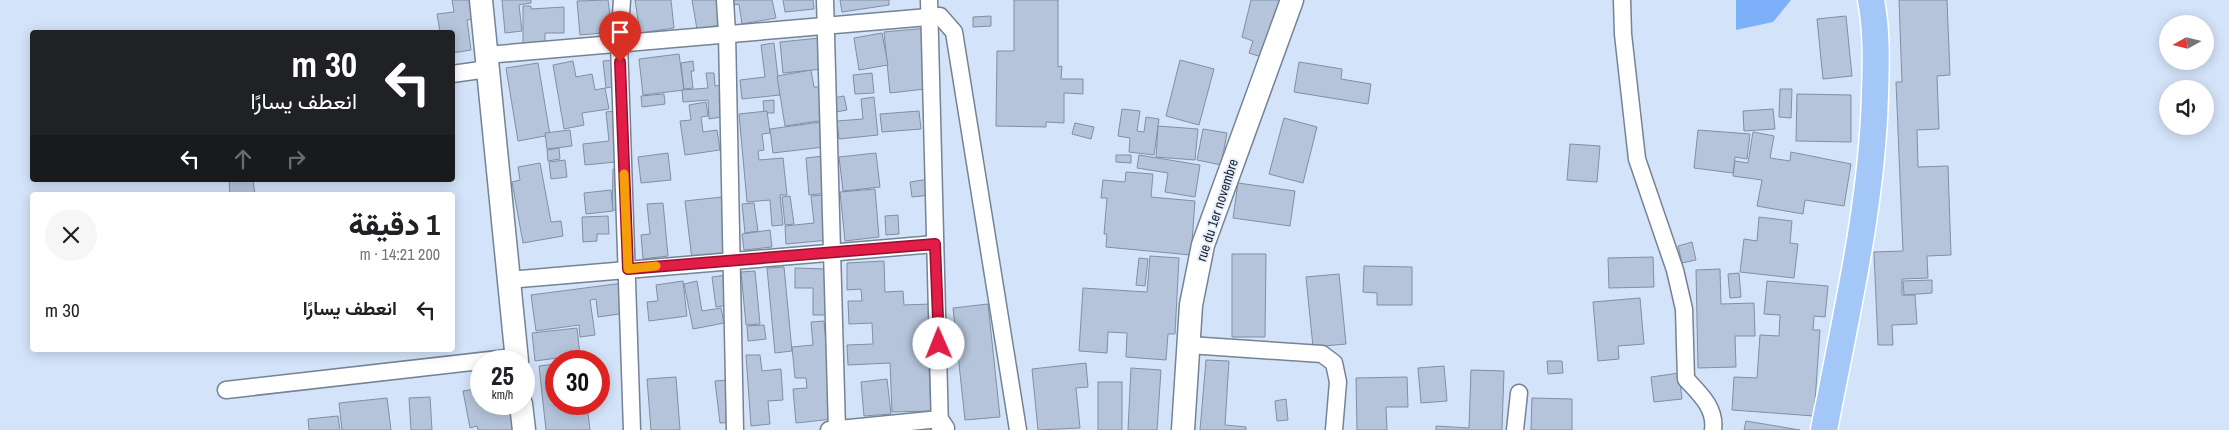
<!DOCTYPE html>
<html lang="ar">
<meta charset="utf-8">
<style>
body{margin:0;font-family:"Archivo Narrow",Vazirmatn,sans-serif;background:#f6f6f6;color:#202124;direction:rtl;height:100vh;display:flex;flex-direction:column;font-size:19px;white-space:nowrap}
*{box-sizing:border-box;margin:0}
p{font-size:16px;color:#757577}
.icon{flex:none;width:28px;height:28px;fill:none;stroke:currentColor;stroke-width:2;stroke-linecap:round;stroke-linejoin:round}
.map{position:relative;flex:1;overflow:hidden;direction:ltr}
.details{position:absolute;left:30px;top:192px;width:425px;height:160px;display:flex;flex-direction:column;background:#fff;border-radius:5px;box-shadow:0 2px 12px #0003;direction:rtl}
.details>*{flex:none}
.banner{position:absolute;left:30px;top:30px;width:425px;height:152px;border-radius:5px;box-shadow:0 2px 12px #0003;direction:rtl;background:#202124;color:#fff;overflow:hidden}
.needle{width:32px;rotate:262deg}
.buttons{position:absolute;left:2159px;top:15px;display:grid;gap:10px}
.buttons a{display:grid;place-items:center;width:55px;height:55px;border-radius:50%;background:#fff;box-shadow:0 2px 12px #0003;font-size:25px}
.speed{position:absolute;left:470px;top:350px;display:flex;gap:10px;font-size:25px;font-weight:700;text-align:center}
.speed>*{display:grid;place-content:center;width:65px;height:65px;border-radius:50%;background:#fff;box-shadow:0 2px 12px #0003;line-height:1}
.speed small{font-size:12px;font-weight:400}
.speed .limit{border:8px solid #d22;background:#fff;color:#111}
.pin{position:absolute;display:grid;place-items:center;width:42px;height:42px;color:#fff;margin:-51px -21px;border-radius:50% 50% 50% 0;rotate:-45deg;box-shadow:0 0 5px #0007}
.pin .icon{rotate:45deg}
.me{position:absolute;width:55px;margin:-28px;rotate:359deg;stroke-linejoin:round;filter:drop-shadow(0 0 4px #0008)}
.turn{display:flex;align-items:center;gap:18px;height:105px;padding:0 15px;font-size:22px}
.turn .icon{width:65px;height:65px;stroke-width:2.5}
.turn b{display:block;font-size:35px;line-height:42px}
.lanes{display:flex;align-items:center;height:48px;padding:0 15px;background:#0003;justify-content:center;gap:25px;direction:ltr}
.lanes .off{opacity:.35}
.round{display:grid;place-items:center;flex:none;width:52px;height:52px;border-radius:26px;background:#f6f6f6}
.summary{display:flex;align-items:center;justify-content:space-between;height:85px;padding:0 15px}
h1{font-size:30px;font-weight:800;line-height:38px}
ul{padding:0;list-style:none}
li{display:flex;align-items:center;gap:15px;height:65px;padding:0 15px}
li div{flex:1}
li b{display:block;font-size:19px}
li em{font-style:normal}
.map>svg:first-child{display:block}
</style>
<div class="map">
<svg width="2229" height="430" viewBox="0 0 2229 430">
<rect width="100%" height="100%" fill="#d3e3f9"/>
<path fill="#7cb1fa" d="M1736,0H1791L1773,22L1736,30Z"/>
<g fill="#b5c4da" stroke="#808fa3">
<path d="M452,0H477L479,18L467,20L471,50L452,53V32H440L437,14L454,12Z"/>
<path d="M502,0H531V3L519,5L522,31L505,33Z"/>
<path d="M608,0L612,32L580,35L577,1Z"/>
<path d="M635,0H671L674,28L640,33Z"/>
<path d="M692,0H723L727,24L697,29Z"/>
<path d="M732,0H772L776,18L742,24L739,4L733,5Z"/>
<path d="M783,0H813L814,9L785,12Z"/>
<path d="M840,0H889V5L842,12Z"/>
<path d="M1014,0H1058V67L1062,66L1061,79H1083V94L1064,93V123L1046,122V127L996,126L997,51H1014Z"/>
<path d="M1251,0H1283L1265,58L1249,53L1253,41L1242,37Z"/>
<path d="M1899,0H1947L1950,75L1937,76L1939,129L1917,130L1918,167L1948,166L1951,255L1927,256L1928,278L1902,279V295H1915L1917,324L1892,325L1893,345H1878L1874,252L1903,251L1896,82H1902Z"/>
<path d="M523,6H531V9L564,7V33H545V44H523Z"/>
<path d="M991,16V26L973,27V17Z"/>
<path d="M1846,16L1852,76L1823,79L1817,19Z"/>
<path d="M928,28L934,88L890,93L884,32Z"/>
<path d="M882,33L888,65L859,70L854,38Z"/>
<path d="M820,38L823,69L783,73L780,42Z"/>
<path d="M774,43L780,95L742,99L740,80L765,77L761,45Z"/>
<path d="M679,54L684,90L643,95L639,59Z"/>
<path d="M614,60L617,86L606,88L603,61Z"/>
<path d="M1180,60L1214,69L1199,125L1166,116Z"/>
<path d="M573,61L576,77L592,74L595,90L605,88L609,109L582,113L584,125L564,129L553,65Z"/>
<path d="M693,61L694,71H691L693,88L684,89L681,63Z"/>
<path d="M1299,62L1342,69L1341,79L1371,84L1368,104L1294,92Z"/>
<path d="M538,63L550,135L518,141L506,68Z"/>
<path d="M811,70L814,87H819L825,120L785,126L777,76Z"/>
<path d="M706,73H714L715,86L723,85L725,98L719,99L721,117L709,119L708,100L683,102L682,90L708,88Z"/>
<path d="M872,73L874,93L855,94L853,75Z"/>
<path d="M1780,89H1792L1791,118L1779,117Z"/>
<path d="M664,94L665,104L642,107L641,96Z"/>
<path d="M1797,94L1851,95V142L1796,141Z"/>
<path d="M844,96L847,110L836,112L833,98Z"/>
<path d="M874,97L878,135L839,139L837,121L863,119L861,99Z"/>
<path d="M774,100V113H764L763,101Z"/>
<path d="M706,102L708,116L701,117L703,132L717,130L720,150L685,155L680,121L691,120L689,105Z"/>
<path d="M1122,109L1140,111L1137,131L1144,132L1146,117L1159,119L1154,155L1129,152L1130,138L1118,136Z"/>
<path d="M1773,109L1775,129L1744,131L1743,111Z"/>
<path d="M626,110V161L585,165L583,144L609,141L606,112Z"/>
<path d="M767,111L770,133L762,134L764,150L758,151L759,160L783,158L787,195H780L783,225L772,226L770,200L747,202L739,114Z"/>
<path d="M919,111L921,129L882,132L880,114Z"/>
<path d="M1284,118L1317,127L1303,183L1269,174Z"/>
<path d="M821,122L824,147L773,153L770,129Z"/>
<path d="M1075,123L1094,127L1091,139L1072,134Z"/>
<path d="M1158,126L1198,129L1195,160L1156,157Z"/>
<path d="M1203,129L1227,133L1221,165L1197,160Z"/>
<path d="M570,130L572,146L547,149L545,133Z"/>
<path d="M1698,130L1750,134L1747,159L1735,157L1733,173L1694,168Z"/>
<path d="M1753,132L1774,136L1770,158L1790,161L1791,152L1851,164L1844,206L1805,200L1803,214L1757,206L1762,180L1733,176L1735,161L1748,163Z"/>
<path d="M1570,144L1600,146L1597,182L1567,180Z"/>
<path d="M559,148L560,159L548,161L547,150Z"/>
<path d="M668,153L671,180L641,183L638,157Z"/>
<path d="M876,153L880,187L843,191L839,157Z"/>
<path d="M1116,155H1131V163L1116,162Z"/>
<path d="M1139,155L1200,165L1195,197L1165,192L1168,173L1137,168Z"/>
<path d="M823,156L827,193L809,195L806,158Z"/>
<path d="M565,160L567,177L551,179L549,162Z"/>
<path d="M540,163L551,222L561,221L563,236L523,243L512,182L520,180L518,167Z"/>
<path d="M613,169L629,170L627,210H612Z"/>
<path d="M1126,172L1153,174L1151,197L1195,201L1191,255L1106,247L1107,234H1104L1107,198H1101L1103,180L1125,182Z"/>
<path d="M929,179L931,195L912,197L910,182Z"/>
<path d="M229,180H253L255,195H230Z"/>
<path d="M1238,183L1295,191L1290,226L1233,218Z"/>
<path d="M875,189L879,237L845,241L840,192Z"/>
<path d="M611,190L613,211L586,214L584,193Z"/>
<path d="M824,195L829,240L786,244L785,226L814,223L811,196Z"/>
<path d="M790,196L794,224L785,225L782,197Z"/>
<path d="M722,197L728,255L692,259L685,201Z"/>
<path d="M663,203L668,256L643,259L641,235L650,234L647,204Z"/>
<path d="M754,203L758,231L745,233L742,204Z"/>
<path d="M898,215L899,234L886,235L885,216Z"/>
<path d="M608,216L609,234H597V241L583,242L582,217Z"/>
<path d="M1759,217L1792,221L1790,243L1798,244L1794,278L1740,272L1744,239L1757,241Z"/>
<path d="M770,230L772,247L744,250L742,234Z"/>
<path d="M1692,242L1696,260L1682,263L1678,246Z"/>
<path d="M1232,254H1266L1265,337H1232Z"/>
<path d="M1150,256L1179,258L1175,334H1168L1166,360L1126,357L1127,333L1108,332L1107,353L1079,351L1083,288L1147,292Z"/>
<path d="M1653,257L1654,287L1609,288L1608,258Z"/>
<path d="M1139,258L1148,259L1145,286L1136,285Z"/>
<path d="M884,261L885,292L903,291L904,305L930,304L933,368H929L931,411L892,412L890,363L848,365L847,345L873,344L872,323L849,324L848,301H862L861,289L847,290V263Z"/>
<path d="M1364,266L1412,267V305H1377V293L1363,292Z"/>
<path d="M784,267L792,351L775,353L767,268Z"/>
<path d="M795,268L827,269L826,315H813V288H795Z"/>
<path d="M1720,269L1721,304L1754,303L1755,336H1735L1736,367L1698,368L1696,270Z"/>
<path d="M755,271L760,324L746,325L741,272Z"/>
<path d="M1739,273L1741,297L1730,298L1728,274Z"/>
<path d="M1339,274L1346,344L1313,347L1306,277Z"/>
<path d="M727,275L730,305L716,307L712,277Z"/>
<path d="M1932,280V293L1904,295L1903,281Z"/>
<path d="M683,281L687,316L649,321L647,302L658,301L656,285Z"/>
<path d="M697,281L702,311L721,308L724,323L693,329L684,284Z"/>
<path d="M1767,281L1828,286L1825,317L1814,316L1813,330H1820L1814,416L1732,410L1734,377L1757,378L1760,335L1779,336L1780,315L1764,314Z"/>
<path d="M623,283L626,313L598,317L596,299L590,300L595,335L580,337L579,325L536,331L531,295Z"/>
<path d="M1640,298L1644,344L1618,346L1619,359L1598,361L1593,302Z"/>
<path d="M988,304L1000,417L965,420L953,308Z"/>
<path d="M824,321L833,419L796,423L793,389L807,388L806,378H795L792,347L813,345L811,322Z"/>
<path d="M764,325L766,339L748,341L747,326Z"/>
<path d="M577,328L580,355L535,361L532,333Z"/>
<path d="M746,355H760L762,371L781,369L783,400L768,401L770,424L751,426Z"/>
<path d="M1206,360L1229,361L1225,425L1246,427V430H1200Z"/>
<path d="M1547,361H1562L1563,373L1548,374Z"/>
<path d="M1086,363L1088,387L1076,388L1080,428L1038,430L1032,369Z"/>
<path d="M556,364V404H587L590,430H546L539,366Z"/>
<path d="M1444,366L1447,401L1421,403L1418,368Z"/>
<path d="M1131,368L1161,370L1157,430H1128Z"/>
<path d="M1471,370L1504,371L1502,430H1436V426L1469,428Z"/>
<path d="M1679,373L1682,399L1654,402L1651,377Z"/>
<path d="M676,377L680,430H651L647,379Z"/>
<path d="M1407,377L1408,407H1386L1387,430H1357L1356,378Z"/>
<path d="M887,379L891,414L864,416L861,382Z"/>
<path d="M730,380L735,422L720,423L715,381Z"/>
<rect x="1098" y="382" width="24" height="48"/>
<path d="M481,388V404H519L515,430H478L477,426L470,428L463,391Z"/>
<path d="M430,397L432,430H411L409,398Z"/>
<path d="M387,398L391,430H342L339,403Z"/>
<path d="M1532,398L1572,399V430H1531Z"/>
<path d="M1286,399L1288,420L1277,421L1275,401Z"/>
<path d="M338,416L340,430H309L308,419Z"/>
<path d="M1746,421L1800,430H1744Z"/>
</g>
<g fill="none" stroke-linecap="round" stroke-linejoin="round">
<defs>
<g id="street">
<path d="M622,0L619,43L632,430"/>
<path d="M725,0L727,33L735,430"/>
<path d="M825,0L837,430"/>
<path d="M929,0L940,430"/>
<path d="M1622,0L1623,34L1637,159L1675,270L1684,309L1686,379C1700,394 1716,408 1713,430"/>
<path d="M486,55L940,16L954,32L1018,430"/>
<path d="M452,74L488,69"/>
<path d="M507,280L935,244"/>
<path d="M1189,345L1322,354L1334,363L1338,382L1334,430"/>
<path d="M226,390L516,357"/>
<path d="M829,430L940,419L946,428"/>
<path d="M1515,430L1519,393"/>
</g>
<g id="secondary">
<path d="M481,0L517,361"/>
<path d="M521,404L524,430"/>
<path d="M1183,430L1191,305L1203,245L1292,0"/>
</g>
<path id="primary" d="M1824,430C1845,319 1872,208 1875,95C1876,64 1877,31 1871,0"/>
</defs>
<use href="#street" stroke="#748396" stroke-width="19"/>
<use href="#secondary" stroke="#748396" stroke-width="25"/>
<use href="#primary" stroke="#fff" stroke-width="29"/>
<use href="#street" stroke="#fff" stroke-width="16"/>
<use href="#secondary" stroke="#fff" stroke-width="22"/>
<use href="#primary" stroke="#a3c8f8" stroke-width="26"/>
</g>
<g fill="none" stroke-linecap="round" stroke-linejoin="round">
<defs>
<path id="route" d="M620,62L628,269L935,244L939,344"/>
</defs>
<use href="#route" stroke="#92132f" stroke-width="12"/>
<use href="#route" stroke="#e11d48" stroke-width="9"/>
<path stroke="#f59e0b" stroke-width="9" d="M624,174L628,269L656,266"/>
</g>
<g text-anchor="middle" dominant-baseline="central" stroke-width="4" stroke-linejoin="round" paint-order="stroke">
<g font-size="14" fill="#1c222a" stroke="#e6effd">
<text transform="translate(1217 210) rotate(-72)">rue du 1er novembre</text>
</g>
</g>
</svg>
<div class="buttons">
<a><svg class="needle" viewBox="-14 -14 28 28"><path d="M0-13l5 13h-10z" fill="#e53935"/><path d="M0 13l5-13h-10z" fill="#757577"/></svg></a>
<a><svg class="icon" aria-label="sound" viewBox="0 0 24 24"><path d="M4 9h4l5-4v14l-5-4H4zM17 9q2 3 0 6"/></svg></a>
</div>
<div class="speed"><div>25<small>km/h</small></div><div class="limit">30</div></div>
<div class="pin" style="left:620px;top:62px;background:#d93025"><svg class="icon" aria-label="arrive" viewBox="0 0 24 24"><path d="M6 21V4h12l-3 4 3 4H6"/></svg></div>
<svg class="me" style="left:939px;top:344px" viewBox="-20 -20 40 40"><circle r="19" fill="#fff"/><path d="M0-13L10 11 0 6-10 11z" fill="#e11d48"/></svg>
<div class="banner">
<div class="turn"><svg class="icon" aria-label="left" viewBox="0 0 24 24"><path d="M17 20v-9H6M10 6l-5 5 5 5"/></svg><div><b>30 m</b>انعطف يسارًا</div></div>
<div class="lanes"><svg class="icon" aria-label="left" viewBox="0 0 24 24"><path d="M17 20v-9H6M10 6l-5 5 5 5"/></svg><svg class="icon off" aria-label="ahead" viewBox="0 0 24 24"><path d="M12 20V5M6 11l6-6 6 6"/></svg><svg class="icon off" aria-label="right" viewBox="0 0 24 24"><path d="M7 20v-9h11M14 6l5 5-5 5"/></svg></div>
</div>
<section class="details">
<div class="summary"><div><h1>1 دقيقة</h1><p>200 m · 14:21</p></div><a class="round"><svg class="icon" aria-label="close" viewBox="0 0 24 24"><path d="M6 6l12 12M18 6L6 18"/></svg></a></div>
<ul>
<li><svg class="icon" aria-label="left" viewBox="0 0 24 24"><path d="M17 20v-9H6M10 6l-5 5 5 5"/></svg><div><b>انعطف يسارًا</b></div><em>30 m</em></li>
</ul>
</section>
</div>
